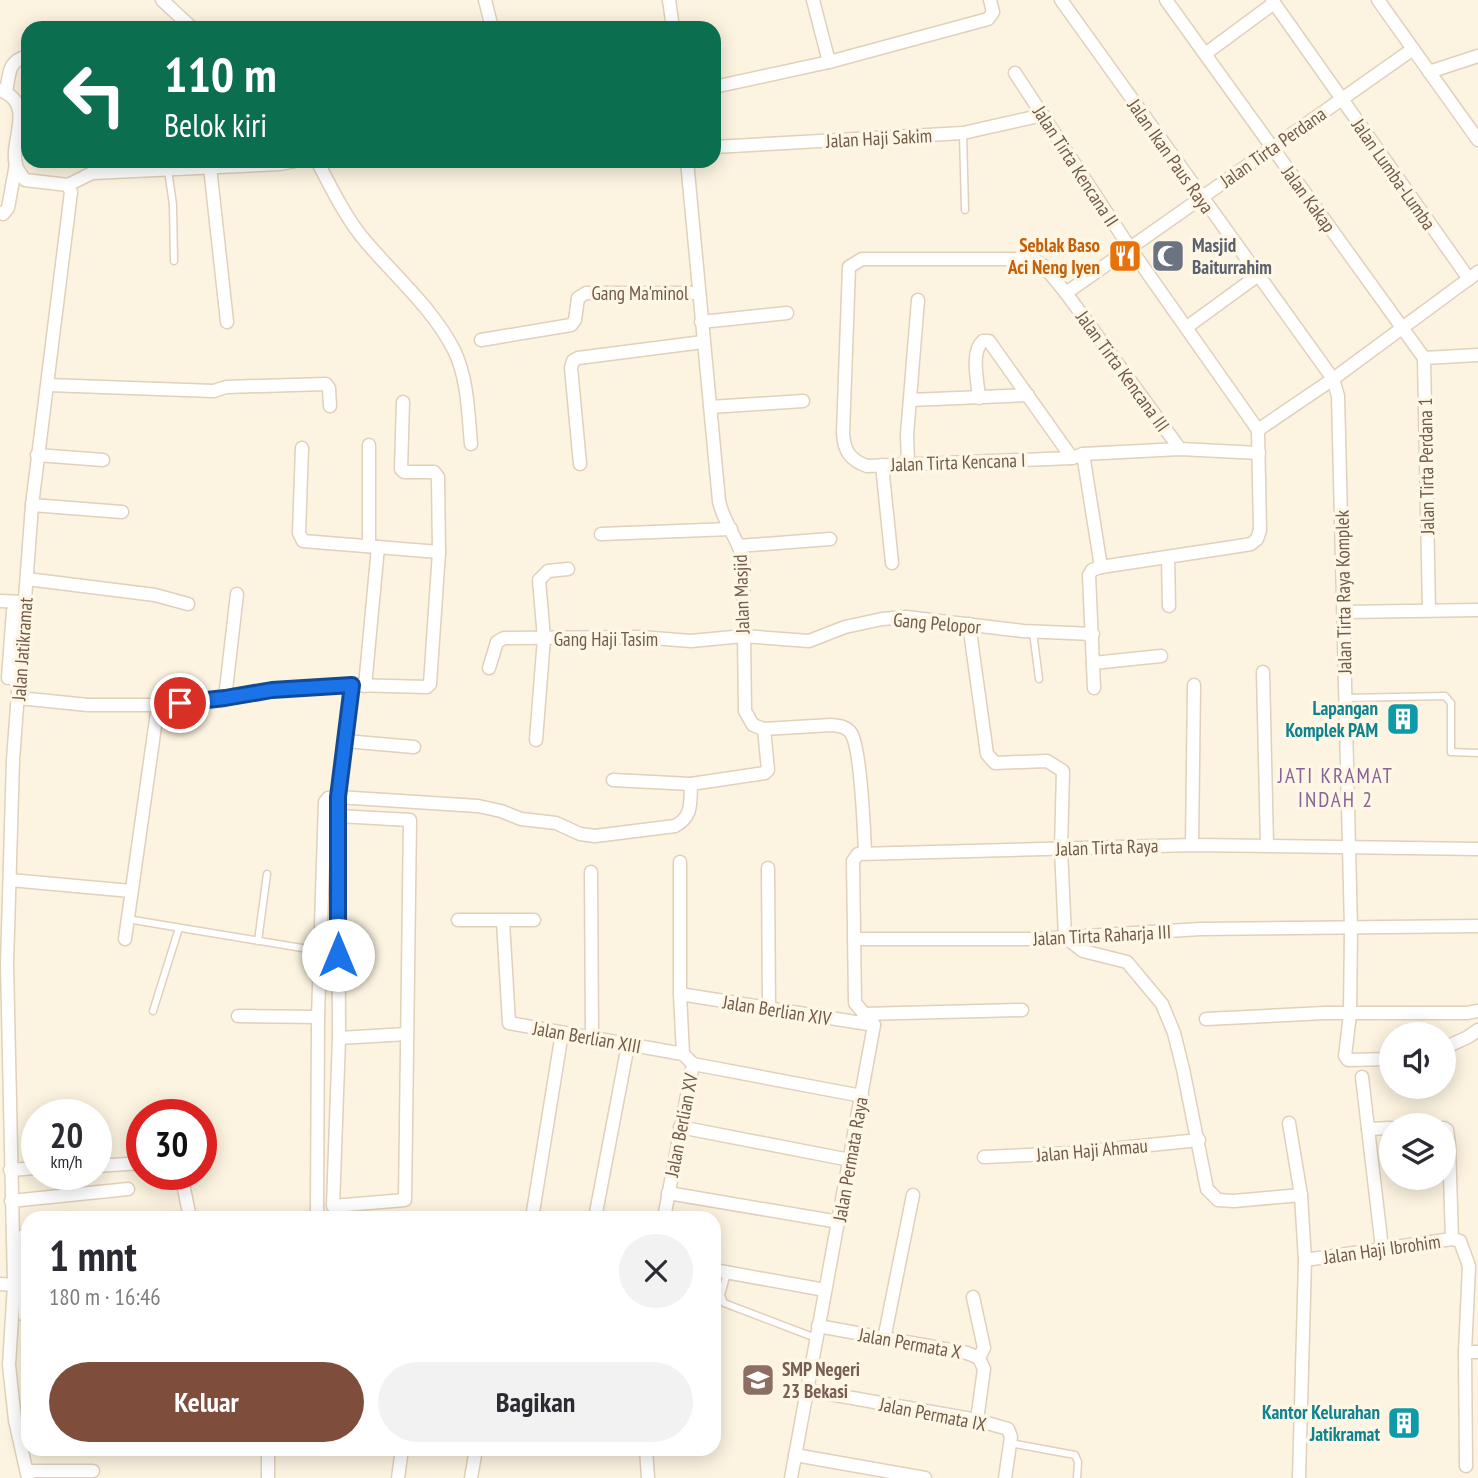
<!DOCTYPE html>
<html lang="id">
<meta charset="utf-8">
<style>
body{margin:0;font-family:"PT Sans Narrow",sans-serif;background:#f2f2f3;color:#2b2b33;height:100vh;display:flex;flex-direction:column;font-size:26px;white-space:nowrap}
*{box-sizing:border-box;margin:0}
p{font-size:23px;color:#7c7c81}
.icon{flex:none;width:38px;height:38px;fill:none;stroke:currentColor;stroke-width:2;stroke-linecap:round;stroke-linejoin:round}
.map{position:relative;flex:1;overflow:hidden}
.panel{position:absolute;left:21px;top:1211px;width:700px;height:245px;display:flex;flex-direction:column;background:#fff;border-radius:21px;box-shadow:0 4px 18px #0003}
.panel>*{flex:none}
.guide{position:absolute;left:21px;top:21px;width:700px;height:147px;border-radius:21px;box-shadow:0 4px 18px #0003;background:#0b6e4f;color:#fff;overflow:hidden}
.controls{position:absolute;left:1379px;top:1022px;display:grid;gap:14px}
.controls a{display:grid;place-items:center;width:77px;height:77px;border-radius:50%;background:#fff;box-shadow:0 4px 18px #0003;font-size:35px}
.speed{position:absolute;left:21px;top:1099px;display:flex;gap:14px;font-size:35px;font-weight:700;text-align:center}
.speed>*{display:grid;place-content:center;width:91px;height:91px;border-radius:50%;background:#fff;box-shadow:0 4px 18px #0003;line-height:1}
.speed small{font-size:18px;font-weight:400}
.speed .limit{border:10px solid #d22;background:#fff;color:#111}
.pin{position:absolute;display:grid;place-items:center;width:60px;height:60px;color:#fff;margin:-30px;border:4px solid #fff;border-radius:50%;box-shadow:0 2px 7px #0007}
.me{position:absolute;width:77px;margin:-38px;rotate:0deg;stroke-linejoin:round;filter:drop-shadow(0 0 5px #0008)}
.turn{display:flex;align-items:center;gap:24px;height:147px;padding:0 28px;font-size:32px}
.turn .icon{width:91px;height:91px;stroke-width:2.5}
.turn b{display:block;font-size:49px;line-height:60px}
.round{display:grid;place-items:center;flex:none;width:74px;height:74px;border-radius:37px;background:#f2f2f3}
.summary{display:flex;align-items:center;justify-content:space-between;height:119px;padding:0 28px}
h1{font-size:42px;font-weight:600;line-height:52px}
.button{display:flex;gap:14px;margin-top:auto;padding:14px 28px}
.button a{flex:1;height:80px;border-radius:42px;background:#7f4d3b;color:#fff;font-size:28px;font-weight:600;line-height:80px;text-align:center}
.button a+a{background:#f2f2f3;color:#2b2b33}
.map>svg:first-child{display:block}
</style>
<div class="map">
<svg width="1478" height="1478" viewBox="0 0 1478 1478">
<rect width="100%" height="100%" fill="#fcf4e0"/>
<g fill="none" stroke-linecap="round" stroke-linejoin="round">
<defs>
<g id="service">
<path d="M963,133L965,210"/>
<path d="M168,170L173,205L174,261"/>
<path d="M1033,632L1039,679"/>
<path d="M1346,698L1445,696L1451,703V752L1478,753"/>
<path d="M127,919L320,951"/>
<path d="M258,941L267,874"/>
<path d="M153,1011L179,928"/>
<path d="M727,1273L721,1295L724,1303L816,1338"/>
<path d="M22,1317L19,1237L22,1233H28"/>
<path d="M1010,1443L1075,1455L1078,1462L1077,1478"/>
</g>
<g id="minor">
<path d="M162,0L192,28"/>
<path d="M485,0L492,28"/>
<path d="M669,0L673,28"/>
<path d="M813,0L829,62"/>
<path d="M1061,0L1333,379L1338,396L1351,929L1350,1014L1345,1056L1348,1060L1391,1059"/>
<path d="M1166,0L1424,358L1429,610"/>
<path d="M1272,0L1469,279"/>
<path d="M1378,0L1478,140"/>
<path d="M1205,54L1274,3"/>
<path d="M1429,72L1478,56"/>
<path d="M1015,73L1130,248L1258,430"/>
<path d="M714,87L829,62L988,19L993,12L990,0"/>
<path d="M0,90C37,104 9,140 16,166C18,170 22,176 25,180L68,185L92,173L280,164L295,161"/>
<path d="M6,92C10,73 7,61 28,56"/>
<path d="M714,147L963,133L1043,115"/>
<path d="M317,161C332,189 346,219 367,243C396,277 433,309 454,350C468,379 468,413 471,444"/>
<path d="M687,161L719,501C723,521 737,538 743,558L745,711L753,725L764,729L831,725C839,726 846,726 851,733C861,748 864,830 865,852"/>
<path d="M210,167L227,322"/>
<path d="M0,213L3,214L8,208L16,164"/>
<path d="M1066,293L1413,49"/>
<path d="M701,322L787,313"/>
<path d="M1187,327L1257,276"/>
<path d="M481,340L571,325L575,320L578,298L586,293H699"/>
<path d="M1424,358L1478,355"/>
<path d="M48,385L214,391L226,387L326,384L329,388L330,406"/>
<path d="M979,398C978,382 970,352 983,341H989L1072,458"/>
<path d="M910,400L1028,395"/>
<path d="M710,407L803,401"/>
<path d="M1258,430L1333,379L1478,272"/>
<path d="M369,445V546"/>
<path d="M302,448L299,533L303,541L439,552"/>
<path d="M1180,449L1066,293L1044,266L1033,259H862L849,267L843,433C844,451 850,460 867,466L1072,458L1083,454L1180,449L1259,453"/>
<path d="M1083,454L1101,567"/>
<path d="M37,455L103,460"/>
<path d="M908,463L907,435L918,300"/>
<path d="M580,464L571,368L573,361L578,358L703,342"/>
<path d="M882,465L892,563"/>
<path d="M32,505L122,512"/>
<path d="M601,534L731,529"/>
<path d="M739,546L830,539"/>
<path d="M1168,557L1169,606"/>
<path d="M27,579L155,595L188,604"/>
<path d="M0,601L26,602"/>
<path d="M1345,612L1478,610"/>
<path d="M969,624L987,754L995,763L1047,761L1063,771L1061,849L1065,937L1083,951L1127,962L1162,1004L1174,1033L1183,1069L1207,1189L1218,1200L1234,1201L1301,1195L1305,1260L1299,1478"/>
<path d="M1093,663L1161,656"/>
<path d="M489,668L497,642L504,638L640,637L691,641L743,636L809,641L845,627L882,619L906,617L1023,631L1093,634"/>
<path d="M1263,672L1267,845"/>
<path d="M8,678L13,611"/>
<path d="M365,686L378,547"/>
<path d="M1094,688L1089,575L1092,570L1101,567L1239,546L1251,544L1257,539L1260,530L1258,430"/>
<path d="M19,698L88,705H158L225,698L272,690L352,685L427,687L430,684L439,552L438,477L434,472H404L401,469L403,402"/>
<path d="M225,698L237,594"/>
<path d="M536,740L544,638L539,580L548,571L568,569"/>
<path d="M345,741L414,747"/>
<path d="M613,780L691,784"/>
<path d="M338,816L410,820L405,1200L333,1206L339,1038L338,797L352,685"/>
<path d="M1192,845L1194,685"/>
<path d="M768,868L769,1009"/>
<path d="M591,872L592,1038"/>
<path d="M10,880L131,891"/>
<path d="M458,920H534"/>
<path d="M503,921L509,1023L683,1054"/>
<path d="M125,939L158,705"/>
<path d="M854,939H1035L1201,929L1478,926"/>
<path d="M680,994L874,1025"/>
<path d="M863,1014L1022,1010"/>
<path d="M238,1016L318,1017"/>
<path d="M1206,1019L1324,1013H1467L1478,1011"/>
<path d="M339,1038L407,1034"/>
<path d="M1444,1048L1468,1037L1478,1030"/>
<path d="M693,1064L862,1096"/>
<path d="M1362,1077L1382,1248"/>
<path d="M1289,1123L1301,1195"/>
<path d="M680,1127L850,1160"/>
<path d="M1444,1128L1447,1130L1449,1144L1452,1239"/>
<path d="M1368,1129L1391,1128"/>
<path d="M984,1157L1071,1153L1199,1140"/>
<path d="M96,1166L142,1163"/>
<path d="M10,1170L37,1168"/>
<path d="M181,1174L190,1218"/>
<path d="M668,1193L839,1222"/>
<path d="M11,1201L128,1189"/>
<path d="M314,1218L317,1211L318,1017L325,802L328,798L338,797L478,806L501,811L521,819L556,823L580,834L595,836L675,826C693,816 690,804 691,784L765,773L768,770L764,729"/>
<path d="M532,1218L562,1033"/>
<path d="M595,1218L628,1045"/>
<path d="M664,1218L693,1064L683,1054L680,994V862"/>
<path d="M1305,1260L1452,1239L1460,1241L1469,1266L1465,1352H1478"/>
<path d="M714,1270L825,1290"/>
<path d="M0,1284L14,1285"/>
<path d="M973,1297L984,1348L979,1358"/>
<path d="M818,1326L967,1353L979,1358L984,1369L977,1420"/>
<path d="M884,1339L913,1195"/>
<path d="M1465,1352L1466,1466"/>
<path d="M807,1390L977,1420L1008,1429L1011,1437L1005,1478"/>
<path d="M646,1449L648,1478"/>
<path d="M795,1455L925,1478"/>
<path d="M27,1471H93"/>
<path d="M28,1478L15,1420L9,1365L14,1285L7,964L13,760L32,505L71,192L68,185"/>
<path d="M268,1478V1449"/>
<path d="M398,1478L402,1449"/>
<path d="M471,1478L476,1449"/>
<path d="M791,1478L874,1025L855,1003L853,861L858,854L1192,845L1478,849"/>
</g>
</defs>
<use href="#service" stroke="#e0d0bc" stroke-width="9"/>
<use href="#minor" stroke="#e0d0bc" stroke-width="15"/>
<use href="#service" stroke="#fff" stroke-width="6"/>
<use href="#minor" stroke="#fff" stroke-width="12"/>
</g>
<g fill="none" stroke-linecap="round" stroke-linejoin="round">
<defs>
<path id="route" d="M180,703L225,698L272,690L352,685L338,797V955"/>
</defs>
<use href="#route" stroke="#114b97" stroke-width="18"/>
<use href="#route" stroke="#1a73e8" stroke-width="12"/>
</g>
<defs>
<symbol id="restaurant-square" viewBox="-11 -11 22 22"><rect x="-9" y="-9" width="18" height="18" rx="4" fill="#e8710a" stroke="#fff7e6"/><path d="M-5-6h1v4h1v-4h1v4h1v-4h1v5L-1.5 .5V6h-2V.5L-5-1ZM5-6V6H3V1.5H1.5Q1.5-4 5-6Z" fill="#fff"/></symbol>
<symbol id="mosque-square" viewBox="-11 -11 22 22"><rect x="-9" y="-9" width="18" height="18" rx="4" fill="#6b7280" stroke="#fff7e6"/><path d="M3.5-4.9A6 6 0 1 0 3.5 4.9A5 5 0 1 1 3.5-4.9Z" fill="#fff"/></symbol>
<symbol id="building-square" viewBox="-11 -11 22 22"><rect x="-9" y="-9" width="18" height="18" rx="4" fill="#0f9aa8" stroke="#fff7e6"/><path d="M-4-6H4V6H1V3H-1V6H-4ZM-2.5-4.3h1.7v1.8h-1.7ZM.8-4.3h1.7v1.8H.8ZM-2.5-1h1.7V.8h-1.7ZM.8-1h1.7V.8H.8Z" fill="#fff"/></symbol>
<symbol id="school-square" viewBox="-11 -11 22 22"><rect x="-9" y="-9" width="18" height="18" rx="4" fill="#8d6e63" stroke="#fff7e6"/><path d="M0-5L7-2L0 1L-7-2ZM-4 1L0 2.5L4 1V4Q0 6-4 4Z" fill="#fff"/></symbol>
</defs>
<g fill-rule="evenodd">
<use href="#restaurant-square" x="1106" y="237" width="38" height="38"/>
<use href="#mosque-square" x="1149" y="237" width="38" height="38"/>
<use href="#building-square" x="1384" y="700" width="38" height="38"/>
<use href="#school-square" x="739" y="1361" width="38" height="38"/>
<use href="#building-square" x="1385" y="1404" width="38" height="38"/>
</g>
<g text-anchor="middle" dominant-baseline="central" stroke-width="7" stroke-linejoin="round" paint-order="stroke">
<g font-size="19" fill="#725b48" stroke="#fff7e6">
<text transform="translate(879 138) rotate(-3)">Jalan Haji Sakim</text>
<text transform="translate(1273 147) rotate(-35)">Jalan Tirta Perdana</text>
<text transform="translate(1171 156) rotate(55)">Jalan Ikan Paus Raya</text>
<text transform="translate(1076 166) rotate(57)">Jalan Tirta Kencana II</text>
<text transform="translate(1394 174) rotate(55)">Jalan Lumba-Lumba</text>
<text transform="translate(1309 199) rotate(54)">Jalan Kakap</text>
<text x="640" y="293">Gang Ma'minol</text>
<text transform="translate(1123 371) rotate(54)">Jalan Tirta Kencana III</text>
<text transform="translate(958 462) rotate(-2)">Jalan Tirta Kencana I</text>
<text transform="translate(1426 466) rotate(-91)">Jalan Tirta Perdana 1</text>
<text transform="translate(1343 592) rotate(-91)">Jalan Tirta Raya Komplek</text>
<text transform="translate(741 594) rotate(-92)">Jalan Masjid</text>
<text transform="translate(937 623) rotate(5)">Gang Pelopor</text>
<text x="606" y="639">Gang Haji Tasim</text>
<text transform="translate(22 649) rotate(-86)">Jalan Jatikramat</text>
<text transform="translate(1107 847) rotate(-2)">Jalan Tirta Raya</text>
<text transform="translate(1102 935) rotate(-3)">Jalan Tirta Raharja III</text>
<text transform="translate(777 1010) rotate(9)">Jalan Berlian XIV</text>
<text transform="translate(587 1037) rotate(10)">Jalan Berlian XIII</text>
<text transform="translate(681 1125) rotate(-79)">Jalan Berlian XV</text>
<text transform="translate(1092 1150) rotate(-5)">Jalan Haji Ahmau</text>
<text transform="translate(850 1159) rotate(-80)">Jalan Permata Raya</text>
<text transform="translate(1382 1249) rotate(-8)">Jalan Haji Ibrohim</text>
<text transform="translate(910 1343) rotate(10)">Jalan Permata X</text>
<text transform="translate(933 1414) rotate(11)">Jalan Permata IX</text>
</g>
<g font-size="19" font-weight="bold" fill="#c56008" stroke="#fff7e6" text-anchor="end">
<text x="1100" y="245">Seblak Baso<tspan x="1100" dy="22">Aci Neng Iyen</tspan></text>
</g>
<g font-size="19" font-weight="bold" fill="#5b616d" stroke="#fff7e6" text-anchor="start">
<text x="1192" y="245">Masjid<tspan x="1192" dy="22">Baiturrahim</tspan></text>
</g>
<g font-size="19" font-weight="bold" fill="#0d838f" stroke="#fff7e6" text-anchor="end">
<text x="1378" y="708">Lapangan<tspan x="1378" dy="22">Komplek PAM</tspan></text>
<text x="1380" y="1412">Kantor Kelurahan<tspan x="1380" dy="22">Jatikramat</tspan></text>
</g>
<g font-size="19" font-weight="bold" fill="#785e54" stroke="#fff7e6" text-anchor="start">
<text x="782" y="1369">SMP Negeri<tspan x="782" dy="22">23 Bekasi</tspan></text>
</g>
<g font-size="21" letter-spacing="2" fill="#896396" stroke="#fff7e6">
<text x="1336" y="775">JATI KRAMAT<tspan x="1336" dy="24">INDAH 2</tspan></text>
</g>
</g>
</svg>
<div class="controls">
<a><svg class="icon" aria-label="sound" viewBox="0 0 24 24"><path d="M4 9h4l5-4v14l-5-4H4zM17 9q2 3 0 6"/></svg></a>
<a><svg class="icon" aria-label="layers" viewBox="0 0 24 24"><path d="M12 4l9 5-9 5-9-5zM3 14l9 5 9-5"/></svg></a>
</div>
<div class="speed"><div>20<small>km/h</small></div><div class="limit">30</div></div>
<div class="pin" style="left:180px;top:703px;background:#d93025"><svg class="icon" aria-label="arrive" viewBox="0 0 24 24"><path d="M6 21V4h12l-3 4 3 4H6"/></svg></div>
<svg class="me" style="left:338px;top:955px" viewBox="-20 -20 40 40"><circle r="19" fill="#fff"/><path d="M0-13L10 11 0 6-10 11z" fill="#1a73e8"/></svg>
<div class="guide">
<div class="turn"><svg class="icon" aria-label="left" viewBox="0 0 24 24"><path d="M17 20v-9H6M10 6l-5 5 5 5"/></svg><div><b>110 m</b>Belok kiri</div></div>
</div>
<section class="panel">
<div class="summary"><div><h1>1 mnt</h1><p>180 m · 16:46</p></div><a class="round"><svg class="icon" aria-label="close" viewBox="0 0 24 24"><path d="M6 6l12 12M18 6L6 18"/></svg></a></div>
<div class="button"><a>Keluar</a><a>Bagikan</a></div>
</section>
</div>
